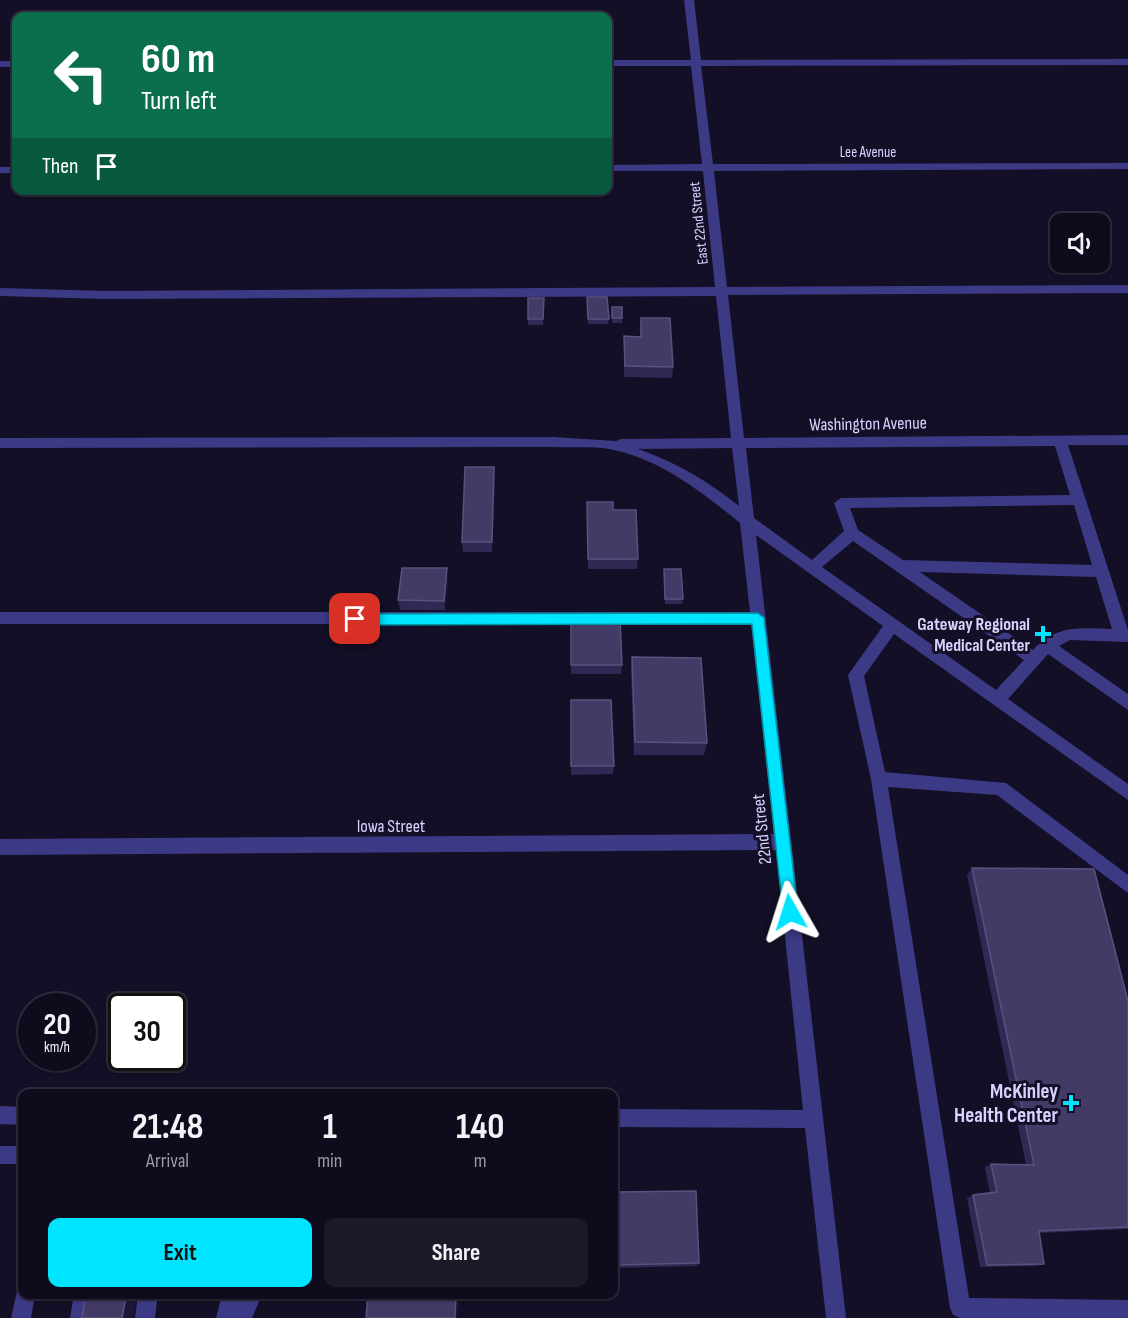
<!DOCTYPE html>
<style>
body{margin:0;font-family:"Sofia Sans Condensed",sans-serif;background:#1c1929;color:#f1f3f6;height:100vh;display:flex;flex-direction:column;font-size:22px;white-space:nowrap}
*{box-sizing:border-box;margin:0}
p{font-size:20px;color:#9b9ba3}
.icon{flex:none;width:33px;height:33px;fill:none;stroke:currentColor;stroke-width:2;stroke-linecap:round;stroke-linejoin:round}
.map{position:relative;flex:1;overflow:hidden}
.panel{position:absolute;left:18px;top:1089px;width:600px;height:210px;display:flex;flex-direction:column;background:#0e0b1c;border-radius:12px;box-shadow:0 2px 4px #0004,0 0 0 2px #2e2b3b}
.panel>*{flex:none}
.top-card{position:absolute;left:12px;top:12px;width:600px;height:183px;border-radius:12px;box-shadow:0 2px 4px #0004,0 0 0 2px #2e2b3b;background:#0b6e4f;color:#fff;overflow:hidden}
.tools{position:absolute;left:1050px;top:213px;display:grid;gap:12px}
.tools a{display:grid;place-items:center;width:60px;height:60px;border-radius:12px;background:#0e0b1c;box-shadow:0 2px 4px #0004,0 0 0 2px #2e2b3b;font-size:30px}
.speed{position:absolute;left:18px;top:993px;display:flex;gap:12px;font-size:30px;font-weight:700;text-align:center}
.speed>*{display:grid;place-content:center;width:78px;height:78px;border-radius:50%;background:#0e0b1c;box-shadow:0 2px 4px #0004,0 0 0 2px #2e2b3b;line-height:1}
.speed small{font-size:15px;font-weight:400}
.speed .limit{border:3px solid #111;border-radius:9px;background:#fff;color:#111}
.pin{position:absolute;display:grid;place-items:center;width:51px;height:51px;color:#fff;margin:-26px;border-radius:12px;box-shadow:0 3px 9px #0006}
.me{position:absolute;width:66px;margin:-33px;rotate:354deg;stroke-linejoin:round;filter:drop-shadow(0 0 4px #0008)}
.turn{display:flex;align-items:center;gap:21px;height:126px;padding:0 30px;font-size:27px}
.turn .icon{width:78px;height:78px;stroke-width:2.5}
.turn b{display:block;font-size:42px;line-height:51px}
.then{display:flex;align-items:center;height:57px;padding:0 30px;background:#0003;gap:12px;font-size:22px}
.eta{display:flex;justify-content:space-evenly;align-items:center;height:102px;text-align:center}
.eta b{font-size:36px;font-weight:700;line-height:42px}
.button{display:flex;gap:12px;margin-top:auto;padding:12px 30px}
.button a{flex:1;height:69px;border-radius:12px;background:#00e5ff;color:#111;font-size:24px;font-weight:700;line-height:69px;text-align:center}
.button a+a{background:#1c1929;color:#f1f3f6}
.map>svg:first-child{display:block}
</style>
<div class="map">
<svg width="1128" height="1318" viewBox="0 0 1128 1318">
<rect width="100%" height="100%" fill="#130f26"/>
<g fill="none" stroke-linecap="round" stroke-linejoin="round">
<g fill="#3d3a85" fill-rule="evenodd">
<path d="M684,0H694L701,60L1128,59V65L701,66L713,164L1128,163V169L714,171L727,287L1128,285V293L728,295L744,438L1128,435V445H1068L1128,630V642L1070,640L1059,646L1128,694V710L1048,654L1008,699L1128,784V800L894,634L864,676L885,772L1006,783L1128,875V893L997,795L888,787L969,1298L1128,1300V1318H960L953,1315L950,1308L871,779L848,675L883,626L756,535L846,1318H826L805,1128L614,1127V1109L803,1110L776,850L0,855V839L774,834L751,624H0V612H750L740,523C702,492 659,458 609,449C591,446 571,448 553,447L0,448V438L553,437L616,441L621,439L731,438L716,296L106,299L0,296V288L106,291L715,287L703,171H608V165L702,164L691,66H608V60H691ZM1055,446L1070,495L841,498L834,503L844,531L812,560L754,518L746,448ZM732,448L739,506C708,481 676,462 638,449ZM1074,505L1092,565L903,560L858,530L850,508ZM853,541L1024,660L996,690L822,567ZM920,572L1096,577L1112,629C1080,628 1057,624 1033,650Z"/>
<rect x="0" y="61" width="16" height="6"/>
<rect x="0" y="167" width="16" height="6"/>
<path d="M0,1106L22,1107V1125L0,1124Z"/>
<rect x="0" y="1146" width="22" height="18"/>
<path d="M22,1285V1294H35L31,1318H11L18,1287Z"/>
<path d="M74,1294H94L90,1318H70Z"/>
<path d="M138,1294H158L155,1318H135Z"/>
<path d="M222,1294H262L252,1318H216Z"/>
</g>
</g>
<g fill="#312854">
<path d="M587,297L609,319L608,324H588Z"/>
<path d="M544,298L543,325H528V319Z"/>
<path d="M612,307L622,318V323H612Z"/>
<path d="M641,318L673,367L672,378L624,377V336L640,337Z"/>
<path d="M495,478L492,552H463L462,542Z"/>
<path d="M613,510L638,559L637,569H588L587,512Z"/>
<path d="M664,569L683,599L682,604H665Z"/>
<path d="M448,578L445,610H400L398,600Z"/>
<path d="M571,620L622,665L621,674H571Z"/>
<path d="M632,657L707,743L704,755H634L631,671Z"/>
<path d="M571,700L614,766L613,774L571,775Z"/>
<path d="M972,868L1128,1001V1229L1039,1233L1044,1264L1036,1266L980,1267L967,1198L973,1195L990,1193L985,1167L991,1164L1026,1165L967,875Z"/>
<path d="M614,1192L699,1263L696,1266L614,1268Z"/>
</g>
<g fill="#1d163a">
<path d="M494,467L495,478L492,552V542Z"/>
<path d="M447,568L448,578L445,610L444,601Z"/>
<path d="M121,1294H132L131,1298L136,1299L133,1318H122Z"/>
<path d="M456,1294H459L458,1318H455Z"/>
</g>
<g fill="#433a66" stroke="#5a527e" stroke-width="1.5">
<path d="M587,297H607L609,319H588Z"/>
<path d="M528,298H544L543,319H528Z"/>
<rect x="612" y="307" width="10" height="11"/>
<path d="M641,318H670L673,367L625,366L624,336L641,337Z"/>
<path d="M465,467H494L492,542H462Z"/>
<path d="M587,502H613V510H636L638,559H588Z"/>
<path d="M402,568H447L444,601L398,600Z"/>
<path d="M664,569H681L683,599H665Z"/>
<path d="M571,620H620L622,665H571Z"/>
<path d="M632,657L701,658L707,743L635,742Z"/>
<path d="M571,700H611L614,766H571Z"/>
<path d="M972,868L1094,869L1128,1001V1227L1039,1231L1044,1264L987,1265L973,1195L997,1192L991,1164L1034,1165Z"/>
<path d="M696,1191L699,1263L614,1265V1192Z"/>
<path d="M86,1294H121L120,1297H126L122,1318H82Z"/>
<path d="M368,1294H456L455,1318H366Z"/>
</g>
<path fill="#00e5ff" stroke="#0095a6" stroke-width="1.5" d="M758,613L764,618L798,912L796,917L790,919L785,917L783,912L752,624L355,625L349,619L355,614Z"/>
<g fill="#00e5ff" stroke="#130f26" stroke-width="2">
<path d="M1040 625h6v6h6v6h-6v6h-6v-6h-6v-6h6z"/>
<path d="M1068 1094h6v6h6v6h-6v6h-6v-6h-6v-6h6z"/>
</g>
<g text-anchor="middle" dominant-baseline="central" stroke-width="6" stroke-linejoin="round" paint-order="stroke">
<g font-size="15" fill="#d9d4ff" stroke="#130f26">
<text x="868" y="152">Lee Avenue</text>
<text transform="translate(699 223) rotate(-96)">East 22nd Street</text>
</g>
<g font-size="18" fill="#d9d4ff" stroke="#130f26">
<text transform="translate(868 424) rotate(-1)">Washington Avenue</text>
<text x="391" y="826">Iowa Street</text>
<text transform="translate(762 829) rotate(-96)">22nd Street</text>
</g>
<g font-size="18" font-weight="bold" fill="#d9d4ff" stroke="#130f26" text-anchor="end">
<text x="1030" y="624">Gateway Regional<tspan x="1030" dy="21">Medical Center</tspan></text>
</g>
<g font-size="21" font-weight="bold" fill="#d9d4ff" stroke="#130f26" text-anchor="end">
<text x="1058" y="1091">McKinley<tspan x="1058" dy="24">Health Center</tspan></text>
</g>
</g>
</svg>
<div class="tools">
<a><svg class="icon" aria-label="sound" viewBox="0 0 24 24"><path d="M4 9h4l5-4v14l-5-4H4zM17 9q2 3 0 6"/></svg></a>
</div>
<div class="speed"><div>20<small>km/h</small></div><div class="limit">30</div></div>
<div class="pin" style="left:355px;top:619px;background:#d93025"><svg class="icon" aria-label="arrive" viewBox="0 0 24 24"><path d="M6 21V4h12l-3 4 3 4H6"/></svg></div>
<svg class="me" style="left:790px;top:912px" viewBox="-20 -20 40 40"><path d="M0-17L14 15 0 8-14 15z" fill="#00e5ff" stroke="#fff" stroke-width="4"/></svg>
<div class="top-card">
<div class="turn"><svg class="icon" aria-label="left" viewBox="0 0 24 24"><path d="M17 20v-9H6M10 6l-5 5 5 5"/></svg><div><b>60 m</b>Turn left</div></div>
<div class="then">Then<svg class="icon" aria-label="arrive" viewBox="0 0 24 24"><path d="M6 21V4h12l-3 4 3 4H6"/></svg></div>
</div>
<section class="panel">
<div class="eta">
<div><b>21:48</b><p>Arrival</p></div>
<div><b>1</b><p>min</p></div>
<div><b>140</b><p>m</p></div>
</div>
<div class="button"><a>Exit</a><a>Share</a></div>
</section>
</div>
